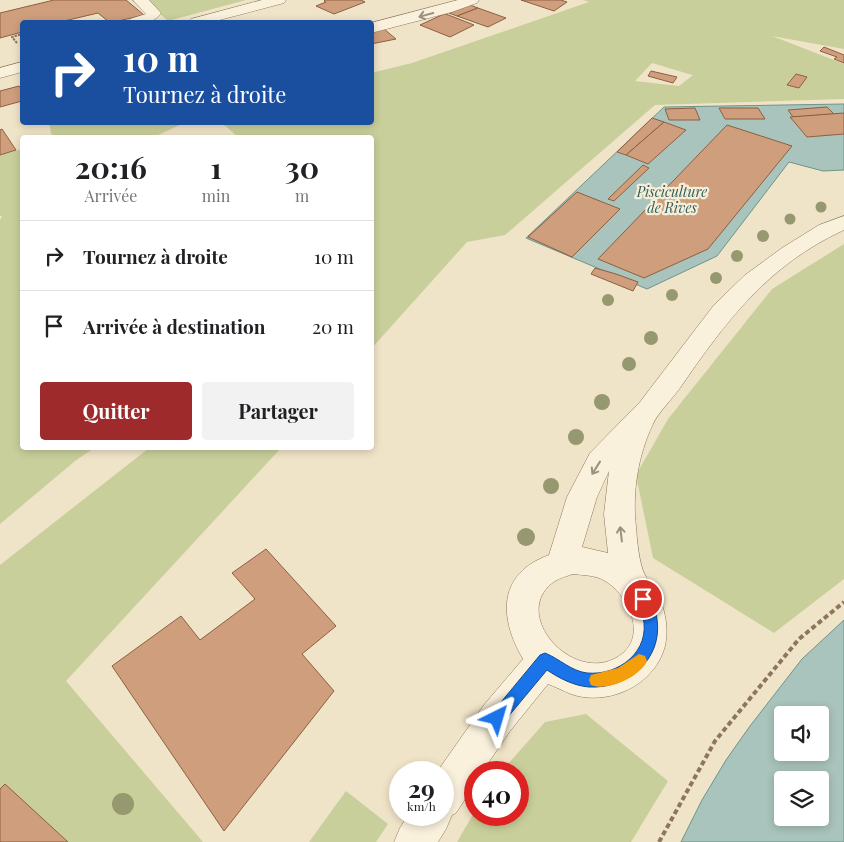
<!DOCTYPE html>
<html lang="fr">
<meta charset="utf-8">
<style>
body{margin:0;font-family:"Playfair Display",serif;background:#f2f2f2;color:#202124;height:100vh;display:flex;flex-direction:column;font-size:19px;white-space:nowrap}
*{box-sizing:border-box;margin:0}
p{font-size:16px;color:#757577}
.icon{flex:none;width:28px;height:28px;fill:none;stroke:currentColor;stroke-width:2;stroke-linecap:round;stroke-linejoin:round}
.map{position:relative;flex:1;overflow:hidden}
.panel{position:absolute;left:20px;top:135px;width:354px;height:315px;display:flex;flex-direction:column;background:#fff;border-radius:5px;box-shadow:0 2px 8px #0003}
.panel>*{flex:none}
.hud{position:absolute;left:20px;top:20px;width:354px;height:105px;border-radius:5px;box-shadow:0 2px 8px #0003;background:#1a4fa0;color:#fff;overflow:hidden}
.fabs{position:absolute;left:774px;top:706px;display:grid;gap:10px}
.fabs a{display:grid;place-items:center;width:55px;height:55px;border-radius:5px;background:#fff;box-shadow:0 2px 8px #0003;font-size:25px}
.speed{position:absolute;left:389px;top:761px;display:flex;gap:10px;font-size:25px;font-weight:700;text-align:center}
.speed>*{display:grid;place-content:center;width:65px;height:65px;border-radius:50%;background:#fff;box-shadow:0 2px 8px #0003;line-height:1}
.speed small{font-size:12px;font-weight:400}
.speed .limit{border:8px solid #d22;background:#fff;color:#111}
.pin{position:absolute;display:grid;place-items:center;width:42px;height:42px;color:#fff;margin:-21px;border:2px solid #fff;border-radius:50%;box-shadow:0 1px 5px #0007}
.me{position:absolute;width:55px;margin:-28px;rotate:40deg;stroke-linejoin:round;filter:drop-shadow(0 0 4px #0008)}
.turn{display:flex;align-items:center;gap:18px;height:105px;padding:0 20px;font-size:22px}
.turn .icon{width:65px;height:65px;stroke-width:2.5}
.turn b{display:block;font-size:35px;line-height:42px}
.eta{display:flex;justify-content:space-evenly;align-items:center;height:85px;text-align:center}
.eta b{font-size:30px;font-weight:700;line-height:35px}
.button{display:flex;gap:10px;margin-top:auto;padding:10px 20px}
.button a{flex:1;height:58px;border-radius:5px;background:#9e2a2b;color:#fff;font-size:20px;font-weight:700;line-height:58px;text-align:center}
.button a+a{background:#f2f2f2;color:#202124}
ul{padding:0;list-style:none}
li{display:flex;align-items:center;gap:15px;height:70px;padding:0 20px;border-top:1px solid #e0e0e0}
li div{flex:1}
li b{display:block;font-size:19px}
li em{font-style:normal}
.map>svg:first-child{display:block}
</style>
<div class="map">
<svg width="844" height="842" viewBox="0 0 844 842">
<rect width="100%" height="100%" fill="#f0e4c8"/>
<g fill="#c9cf9b" fill-rule="evenodd">
<path d="M145,0H246L168,21Z"/>
<path d="M583,0H844V49L772,36L844,64V99L655,105L505,235L467,242L371,349V138L238,137L222,123L371,122V73L412,63L589,2ZM652,63L692,75H693L679,86L635,81Z"/>
<path d="M49,123V122L184,123L154,137H52Z"/>
<path d="M22,149V448H94L75,461L0,524V220L2,216H0V155Z"/>
<path d="M844,244V579L774,633L653,558L636,475L668,419L772,289Z"/>
<path d="M149,448H281L66,681L203,842H0V565Z"/>
<path d="M586,714L668,781L631,842H457L475,811V815H518V772H501L545,722Z"/>
<path d="M346,791L388,824L376,842H309Z"/>
</g>
<g fill="#a9c4bc" stroke="#6f938a" fill-rule="evenodd">
<path d="M844,104V170L823,171L789,162L717,256L647,289L526,238L664,107Z"/>
<path d="M844,620V842H681L702,800L726,760L750,726L802,659ZM782,715H820V752H782ZM782,780H820V818H782Z"/>
</g>
<g fill="#cf9f7d" stroke="#8d5f41">
<path d="M54,0H126L144,15L114,22H109L98,13L60,22H22V32L0,38V13Z"/>
<path d="M361,0L365,2L334,14L316,6L326,2L324,1L325,0Z"/>
<path d="M521,0H561L567,2L554,11Z"/>
<path d="M470,5L478,8L457,16L449,13Z"/>
<path d="M478,8L506,18L488,27L457,16Z"/>
<path d="M444,14H446L474,25L450,37L420,25Z"/>
<path d="M384,29L396,39L371,44V32Z"/>
<path d="M824,47L844,55V63L834,59L837,57L820,51Z"/>
<path d="M651,71L677,77L673,83L648,76Z"/>
<path d="M796,74L807,77L799,88L787,85Z"/>
<path d="M19,86L22,90V101L0,107V91Z"/>
<path d="M827,107L834,114L793,117L788,110Z"/>
<path d="M695,108L700,120H669L665,109Z"/>
<path d="M719,108H758L765,119H725Z"/>
<path d="M844,113V134L807,137L790,117Z"/>
<path d="M652,118L664,122L626,155L617,152Z"/>
<path d="M664,122L686,130L648,164L626,155Z"/>
<path d="M727,125L792,146L708,249L644,278L598,259Z"/>
<path d="M2,129L16,150L0,155V130Z"/>
<path d="M643,165L649,168L614,201L608,199Z"/>
<path d="M577,192L620,209L572,257L528,237Z"/>
<path d="M595,268L616,274L638,282L633,291L591,274Z"/>
<path d="M266,549L336,626L302,654L334,691L224,831L112,666L181,616L200,640L255,599L232,573Z"/>
<path d="M5,784L68,842H0V789Z"/>
</g>
<g fill="none" stroke-linecap="round" stroke-linejoin="round">
<defs>
<g id="minor">
<path d="M133,0H149L161,13C153,25 141,22 128,22L130,19L146,14Z"/>
<path d="M262,0H286L284,3L212,22H188L191,19Z"/>
<path d="M458,0H479L477,3L452,12L371,33V23Z"/>
<path d="M22,62V72L0,78V68Z"/>
<path d="M844,216V230C768,265 726,321 680,388C673,398 657,414 653,424C638,455 632,493 636,527C637,540 639,564 645,575C648,581 653,586 656,591C665,608 669,627 665,646C656,681 618,702 583,697C572,696 559,688 548,684L510,731L482,772H475V784L456,813L452,815L446,829L438,842H394L400,828L408,815H442V772H437L484,705L523,659C499,618 497,574 549,555L567,497L590,453L640,402L714,305L745,275L782,248L819,225ZM609,471L604,514L608,553L582,547L597,497ZM573,574C581,575 591,575 599,578C625,588 648,632 623,653C578,691 506,614 555,581C560,578 567,576 573,574Z"/>
</g>
</defs>
<use href="#minor" stroke="#8d765c" stroke-width="1"/>
<path stroke="#8d765c" stroke-width="2" stroke-dasharray="2.5 1" stroke-linecap="butt" d="M17,43L12,37L22,34"/>
<path stroke="#8d765c" stroke-width="4" stroke-dasharray="5 3" stroke-linecap="butt" d="M659,842L715,741L799,639L844,602"/>
<use href="#minor" fill="#faf1dc" fill-rule="evenodd"/>
</g>
<g fill="#96986f">
<circle cx="821" cy="207" r="5.5"/>
<circle cx="790" cy="219" r="5.5"/>
<circle cx="763" cy="236" r="6"/>
<circle cx="737" cy="256" r="6"/>
<circle cx="716" cy="278" r="6"/>
<circle cx="672" cy="295" r="6"/>
<circle cx="608" cy="300" r="6"/>
<circle cx="651" cy="338" r="7"/>
<circle cx="629" cy="364" r="7"/>
<circle cx="602" cy="402" r="8"/>
<circle cx="576" cy="437" r="8"/>
<circle cx="551" cy="486" r="8"/>
<circle cx="526" cy="537" r="9"/>
<circle cx="123" cy="804" r="11"/>
</g>
<defs><path id="oneway-shaft" d="M-6 0H5M1.5-3L5.5 0L1.5 3" fill="none" stroke-width="1.6" stroke-linecap="round" stroke-linejoin="round" transform="scale(1.25)"/></defs>
<g stroke="#9c907e">
<use href="#oneway-shaft" transform="translate(426 15) rotate(165)"/>
<use href="#oneway-shaft" transform="translate(596 468) rotate(122)"/>
<use href="#oneway-shaft" transform="translate(621 534) rotate(-97)"/>
</g>
<path fill="#1a73e8" stroke="#114b97" d="M643,592L648,594C651,602 656,611 657,619C663,660 627,689 589,687C574,686 559,678 547,670L502,724L497,726L492,724L490,718L492,713L540,655L545,653C560,659 571,671 587,673C619,676 651,651 643,617C641,611 638,605 636,599L638,594Z"/>
<path fill="#f59e0b" d="M639,654L645,656L647,661C640,677 607,692 591,685L589,680L591,675L618,668Z"/>
<g text-anchor="middle" dominant-baseline="central" stroke-width="4.5" stroke-linejoin="round" paint-order="stroke">
<g font-size="14" font-style="italic" fill="#2f5d5a" stroke="#f7eed8">
<text x="672" y="191">Pisciculture<tspan x="672" dy="16">de Rives</tspan></text>
</g>
</g>
</svg>
<div class="fabs">
<a><svg class="icon" aria-label="sound" viewBox="0 0 24 24"><path d="M4 9h4l5-4v14l-5-4H4zM17 9q2 3 0 6"/></svg></a>
<a><svg class="icon" aria-label="layers" viewBox="0 0 24 24"><path d="M12 4l9 5-9 5-9-5zM3 14l9 5 9-5"/></svg></a>
</div>
<div class="speed"><div>29<small>km/h</small></div><div class="limit">40</div></div>
<div class="pin" style="left:643px;top:599px;background:#d93025"><svg class="icon" aria-label="arrive" viewBox="0 0 24 24"><path d="M6 21V4h12l-3 4 3 4H6"/></svg></div>
<svg class="me" style="left:497px;top:718px" viewBox="-20 -20 40 40"><path d="M0-17L14 15 0 8-14 15z" fill="#1a73e8" stroke="#fff" stroke-width="4"/></svg>
<div class="hud">
<div class="turn"><svg class="icon" aria-label="right" viewBox="0 0 24 24"><path d="M7 20v-9h11M14 6l5 5-5 5"/></svg><div><b>10 m</b>Tournez à droite</div></div>
</div>
<section class="panel">
<div class="eta">
<div><b>20:16</b><p>Arrivée</p></div>
<div><b>1</b><p>min</p></div>
<div><b>30</b><p>m</p></div>
</div>
<ul>
<li><svg class="icon" aria-label="right" viewBox="0 0 24 24"><path d="M7 20v-9h11M14 6l5 5-5 5"/></svg><div><b>Tournez à droite</b></div><em>10 m</em></li>
<li><svg class="icon" aria-label="arrive" viewBox="0 0 24 24"><path d="M6 21V4h12l-3 4 3 4H6"/></svg><div><b>Arrivée à destination</b></div><em>20 m</em></li>
</ul>
<div class="button"><a>Quitter</a><a>Partager</a></div>
</section>
</div>
